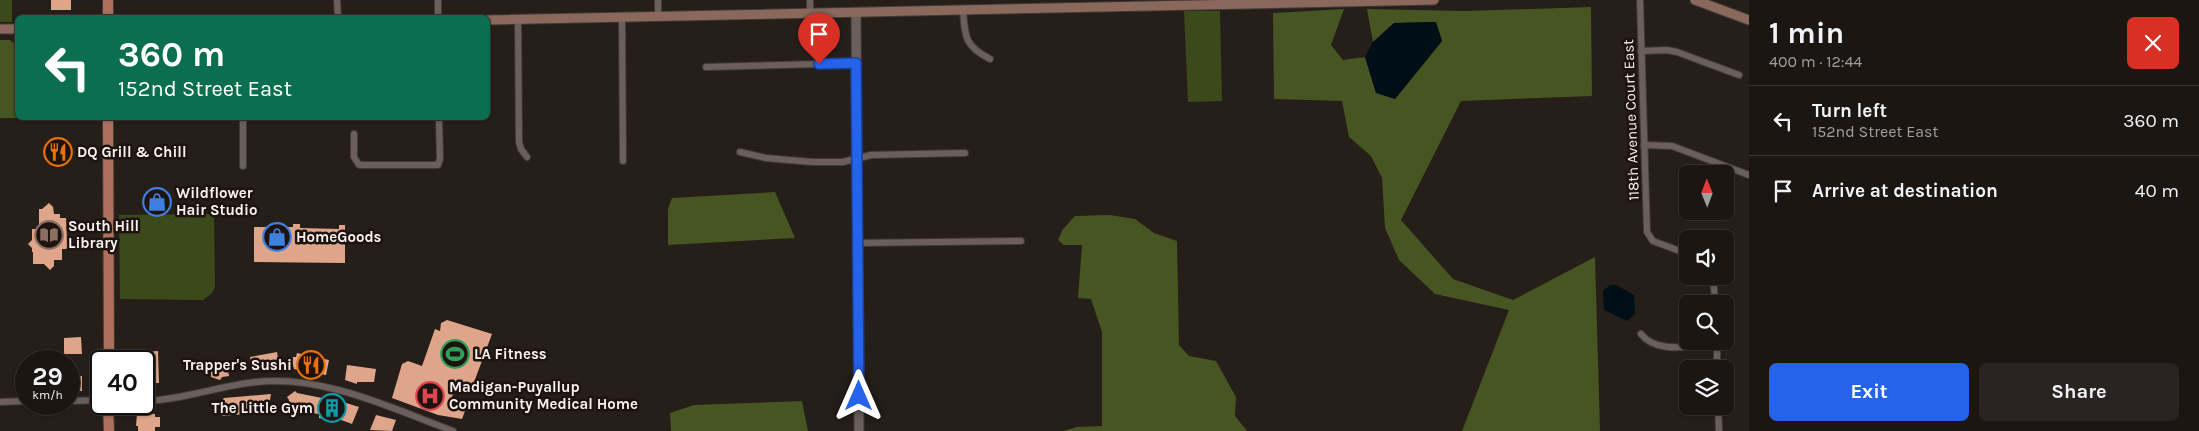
<!DOCTYPE html>
<meta charset="utf-8">
<style>
body{margin:0;font-family:Karla,sans-serif;background:#292321;color:#f1f3f6;height:100vh;display:flex;flex-direction:column;font-size:19px;white-space:nowrap}
*{box-sizing:border-box;margin:0}
p{font-size:16px;color:#a09fa0}
.icon{flex:none;width:28px;height:28px;fill:none;stroke:currentColor;stroke-width:2;stroke-linecap:round;stroke-linejoin:round}
.map{position:relative;flex:1;overflow:hidden}
.drawer{display:flex;flex-direction:column;background:#1c1613;width:450px}
.drawer>*{flex:none}
.hud{position:absolute;left:15px;top:15px;width:475px;height:105px;border-radius:8px;box-shadow:0 1px 4px #0004,0 0 0 1px #3a3533;background:#0b6e4f;color:#fff;overflow:hidden}
.needle{width:32px;rotate:359deg}
.controls{position:absolute;left:1679px;top:165px;display:grid;gap:10px}
.controls a{display:grid;place-items:center;width:55px;height:55px;border-radius:8px;background:#1c1613;box-shadow:0 1px 4px #0004,0 0 0 1px #3a3533;font-size:25px}
.speed{position:absolute;left:15px;top:350px;display:flex;gap:10px;font-size:25px;font-weight:700;text-align:center}
.speed>*{display:grid;place-content:center;width:65px;height:65px;border-radius:50%;background:#1c1613;box-shadow:0 1px 4px #0004,0 0 0 1px #3a3533;line-height:1}
.speed small{font-size:12px;font-weight:400}
.speed .limit{border:2px solid #111;border-radius:8px;background:#fff;color:#111}
.pin{position:absolute;display:grid;place-items:center;width:42px;height:42px;color:#fff;margin:-51px -21px;border-radius:50% 50% 50% 0;rotate:-45deg;box-shadow:0 0 5px #0007}
.pin .icon{rotate:45deg}
.me{position:absolute;width:55px;margin:-28px;rotate:0deg;stroke-linejoin:round;filter:drop-shadow(0 0 4px #0008)}
.turn{display:flex;align-items:center;gap:18px;height:105px;padding:0 20px;font-size:22px}
.turn .icon{width:65px;height:65px;stroke-width:2.5}
.turn b{display:block;font-size:35px;line-height:42px}
.round{display:grid;place-items:center;flex:none;width:52px;height:52px;border-radius:8px;background:#292321}
.headline{display:flex;align-items:center;justify-content:space-between;height:85px;padding:0 20px}
h1{font-size:30px;font-weight:700;line-height:38px}
.action{display:flex;gap:10px;margin-top:auto;padding:10px 20px}
.action a{flex:1;height:58px;border-radius:8px;background:#2563eb;color:#fff;font-size:20px;font-weight:700;line-height:58px;text-align:center}
.action a+a{background:#292321;color:#f1f3f6}
ul{padding:0;list-style:none}
li{display:flex;align-items:center;gap:15px;height:70px;padding:0 20px;border-top:1px solid #3a3533}
li div{flex:1}
li b{display:block;font-size:19px}
li em{font-style:normal}
main{display:flex;flex:1;min-height:0}
.map>svg:first-child{display:block}
</style>
<main>
<div class="map">
<svg width="1749" height="431" viewBox="0 0 1749 431">
<rect width="100%" height="100%" fill="#261e19"/>
<g fill="#3c4a1b">
<rect x="0" y="0" width="12" height="22"/>
<path d="M1184,11H1220L1222,101L1188,102Z"/>
<path d="M214,214L215,287L212,293L203,300L120,299L119,215Z"/>
</g>
<g fill="#465522">
<path d="M1591,7L1592,96L1461,101L1401,220L1453,279L1513,300L1595,257L1600,431H1462L1509,310L1435,294L1399,260L1385,228L1382,178L1371,156L1349,137L1342,101L1274,99L1273,13L1344,9L1331,45L1343,60L1365,57L1376,92L1395,99L1442,41L1435,22L1394,23L1373,42L1367,9L1466,11Z"/>
<path d="M0,40H10L17,45L18,118H44H0Z"/>
<path d="M775,192L795,238L668,245V209L672,198Z"/>
<path d="M1110,215L1135,219L1154,233L1177,241L1179,345L1189,356L1216,361L1236,397L1235,416L1247,431H1063L1077,427L1102,426V332L1091,299L1078,298L1082,245H1064L1058,240L1063,229L1075,216Z"/>
<path d="M802,401L808,431H671L670,413L694,405Z"/>
</g>
<g fill="#000e15">
<path d="M1436,22L1442,41L1395,99L1376,93L1365,57L1373,42L1394,23Z"/>
<path d="M1610,285H1616L1634,295L1635,314L1627,321L1604,310L1603,291Z"/>
</g>
<g fill="#dea58a">
<rect x="51" y="0" width="20" height="10"/>
<path d="M49,203L53,207L54,214H60V218H66L67,241L71,244L66,249H62V260H54V266L50,270L44,264H33V252H32V248L28,244L32,240V229H39V209H42Z"/>
<path d="M293,224H300V228L339,229V225H345V263L254,262V227H293Z"/>
<path d="M447,320L492,334L470,393L456,387L450,402L466,408L462,419L438,415L392,398L402,364L408,361L422,366L435,329L440,331L441,323Z"/>
<path d="M81,337L82,354H64V338Z"/>
<path d="M158,351L159,383H144L143,352Z"/>
<path d="M277,352L279,365L266,367V370L253,372L250,357Z"/>
<path d="M297,353L329,360L326,375L294,369L292,361L293,357H296Z"/>
<path d="M226,361L229,376L222,377L220,380L211,377V364Z"/>
<path d="M347,365L376,369L374,382H357V384L345,380Z"/>
<path d="M82,376V391H69V377Z"/>
<path d="M295,391L297,393L327,399V397L359,407L352,424L336,418L335,421L319,418V414L288,410L289,400L287,397Z"/>
<path d="M271,394L268,412L222,416L220,403L224,398Z"/>
<path d="M137,414H155V417H160V427H155V431H138V426H136Z"/>
<path d="M376,415L396,420L392,431L370,430Z"/>
</g>
<g fill="none" stroke-linecap="round" stroke-linejoin="round">
<defs>
<g id="minor">
<path d="M337,0L338,18"/>
<path d="M438,0V18"/>
<path d="M658,0V17"/>
<path d="M810,0V14"/>
<path d="M1640,0L1647,232L1653,241L1688,254"/>
<path d="M963,10C965,38 965,46 990,59"/>
<path d="M622,18L623,161"/>
<path d="M518,19L519,142L521,149L527,157"/>
<path d="M1641,51L1667,50L1677,52L1739,75"/>
<path d="M706,67L856,63"/>
<path d="M243,118V166"/>
<path d="M354,134V157L359,165H438L440,159L439,118"/>
<path d="M1644,145L1672,146L1749,175"/>
<path d="M740,152L766,158L812,162H843L871,155L965,153"/>
<path d="M858,243L1021,241"/>
<path d="M1709,276L1714,286L1715,304"/>
<path d="M1641,334C1657,355 1693,345 1717,345"/>
<path d="M1717,342V369"/>
<path d="M69,401L101,400"/>
<path d="M144,401C182,400 218,386 256,382C324,375 391,408 453,431"/>
<path d="M0,402L26,401"/>
<path d="M1718,406L1719,431"/>
</g>
<path id="tertiary" d="M856,13L859,431"/>
<g id="secondary">
<path d="M1695,0L1749,20"/>
<path d="M488,20L1434,0"/>
<path d="M0,29H18"/>
</g>
<g id="primary">
<path d="M108,0V18"/>
<path d="M108,118L109,361"/>
<path d="M108,404L109,431"/>
</g>
</defs>
<use href="#minor" stroke="#423c39" stroke-width="8"/>
<use href="#tertiary" stroke="#423c39" stroke-width="11"/>
<use href="#secondary" stroke="#423c39" stroke-width="11"/>
<use href="#primary" stroke="#423c39" stroke-width="12"/>
<use href="#minor" stroke="#6a5f5a" stroke-width="6"/>
<use href="#tertiary" stroke="#6a5f5a" stroke-width="9"/>
<use href="#secondary" stroke="#8b685c" stroke-width="9"/>
<use href="#primary" stroke="#ac705d" stroke-width="10"/>
</g>
<g fill="none" stroke-linecap="round" stroke-linejoin="round">
<defs>
<path id="route" d="M819,64L856,63L859,396"/>
</defs>
<use href="#route" stroke="#184099" stroke-width="12"/>
<use href="#route" stroke="#2563eb" stroke-width="9"/>
</g>
<defs>
<symbol id="restaurant-ring" viewBox="-11 -11 22 22"><circle r="9.5" fill="#1d1410" stroke="#e8710a" stroke-width="1.5"/><path d="M-5-6h1v4h1v-4h1v4h1v-4h1v5L-1.5 .5V6h-2V.5L-5-1ZM5-6V6H3V1.5H1.5Q1.5-4 5-6Z" fill="#e8710a"/></symbol>
<symbol id="shop-ring" viewBox="-11 -11 22 22"><circle r="9.5" fill="#1d1410" stroke="#3f7fe0" stroke-width="1.5"/><path d="M-5-2.5h2.3a2.7 3.5 0 0 1 5.4 0H5L5.5 6h-11ZM-1.5-2.5h3a1.5 2.3 0 0 0-3 0Z" fill="#3f7fe0"/></symbol>
<symbol id="library-ring" viewBox="-11 -11 22 22"><circle r="9.5" fill="#1d1410" stroke="#8d6e63" stroke-width="1.5"/><path d="M-6-4Q-3-5.5-.7-3.5V5Q-3 3-6 4ZM6-4Q3-5.5 .7-3.5V5Q3 3 6 4Z" fill="#8d6e63"/></symbol>
<symbol id="stadium-ring" viewBox="-11 -11 22 22"><circle r="9.5" fill="#1d1410" stroke="#2e9e5b" stroke-width="1.5"/><path d="M0-5a6.5 5 0 1 0 0 10a6.5 5 0 1 0 0-10ZM-3.5-1.8h7v3.6h-7Z" fill="#2e9e5b"/></symbol>
<symbol id="hospital-ring" viewBox="-11 -11 22 22"><circle r="9.5" fill="#1d1410" stroke="#e0444e" stroke-width="1.5"/><path d="M-5-5h3v3.5h4V-5h3V5h-3V1.5h-4V5h-3Z" fill="#e0444e"/></symbol>
<symbol id="building-ring" viewBox="-11 -11 22 22"><circle r="9.5" fill="#1d1410" stroke="#0f9aa8" stroke-width="1.5"/><path d="M-4-6H4V6H1V3H-1V6H-4ZM-2.5-4.3h1.7v1.8h-1.7ZM.8-4.3h1.7v1.8H.8ZM-2.5-1h1.7V.8h-1.7ZM.8-1h1.7V.8H.8Z" fill="#0f9aa8"/></symbol>
</defs>
<g fill-rule="evenodd">
<use href="#restaurant-ring" x="42" y="136" width="32" height="32"/>
<use href="#shop-ring" x="141" y="186" width="32" height="32"/>
<use href="#library-ring" x="33" y="219" width="32" height="32"/>
<use href="#shop-ring" x="261" y="221" width="32" height="32"/>
<use href="#stadium-ring" x="439" y="338" width="32" height="32"/>
<use href="#restaurant-ring" x="295" y="349" width="32" height="32"/>
<use href="#hospital-ring" x="414" y="380" width="32" height="32"/>
<use href="#building-ring" x="316" y="392" width="32" height="32"/>
</g>
<g text-anchor="middle" dominant-baseline="central" stroke-width="5" stroke-linejoin="round" paint-order="stroke">
<g font-size="15" fill="#f9f3f0" stroke="#1d1410">
<text transform="translate(1631 120) rotate(-92)">118th Avenue Court East</text>
</g>
<g font-size="15" font-weight="bold" fill="#f9f3f0" stroke="#1d1410" text-anchor="start">
<text x="77" y="152">DQ Grill &amp; Chill</text>
<text x="176" y="193">Wildflower<tspan x="176" dy="17">Hair Studio</tspan></text>
<text x="68" y="226">South Hill<tspan x="68" dy="17">Library</tspan></text>
<text x="296" y="237">HomeGoods</text>
<text x="474" y="354">LA Fitness</text>
<text x="292" y="365" text-anchor="end">Trapper's Sushi</text>
<text x="449" y="387">Madigan-Puyallup<tspan x="449" dy="17">Community Medical Home</tspan></text>
<text x="313" y="408" text-anchor="end">The Little Gym</text>
</g>
</g>
</svg>
<div class="controls">
<a><svg class="needle" viewBox="-14 -14 28 28"><path d="M0-13l5 13h-10z" fill="#e53935"/><path d="M0 13l5-13h-10z" fill="#a09fa0"/></svg></a>
<a><svg class="icon" aria-label="sound" viewBox="0 0 24 24"><path d="M4 9h4l5-4v14l-5-4H4zM17 9q2 3 0 6"/></svg></a>
<a><svg class="icon" aria-label="search" viewBox="0 0 24 24"><circle cx="10" cy="10" r="6"/><path d="M15 15l6 6"/></svg></a>
<a><svg class="icon" aria-label="layers" viewBox="0 0 24 24"><path d="M12 4l9 5-9 5-9-5zM3 14l9 5 9-5"/></svg></a>
</div>
<div class="speed"><div>29<small>km/h</small></div><div class="limit">40</div></div>
<div class="pin" style="left:819px;top:64px;background:#d93025"><svg class="icon" aria-label="arrive" viewBox="0 0 24 24"><path d="M6 21V4h12l-3 4 3 4H6"/></svg></div>
<svg class="me" style="left:859px;top:396px" viewBox="-20 -20 40 40"><path d="M0-17L14 15 0 8-14 15z" fill="#2563eb" stroke="#fff" stroke-width="4"/></svg>
<div class="hud">
<div class="turn"><svg class="icon" aria-label="left" viewBox="0 0 24 24"><path d="M17 20v-9H6M10 6l-5 5 5 5"/></svg><div><b>360 m</b>152nd Street East</div></div>
</div>
</div>
<section class="drawer">
<div class="headline"><div><h1>1 min</h1><p>400 m · 12:44</p></div><a class="round" style="background:#d93025;color:#fff"><svg class="icon" aria-label="close" viewBox="0 0 24 24"><path d="M6 6l12 12M18 6L6 18"/></svg></a></div>
<ul>
<li><svg class="icon" aria-label="left" viewBox="0 0 24 24"><path d="M17 20v-9H6M10 6l-5 5 5 5"/></svg><div><b>Turn left</b><p>152nd Street East</p></div><em>360 m</em></li>
<li><svg class="icon" aria-label="arrive" viewBox="0 0 24 24"><path d="M6 21V4h12l-3 4 3 4H6"/></svg><div><b>Arrive at destination</b></div><em>40 m</em></li>
</ul>
<div class="action"><a>Exit</a><a>Share</a></div>
</section>
</main>
